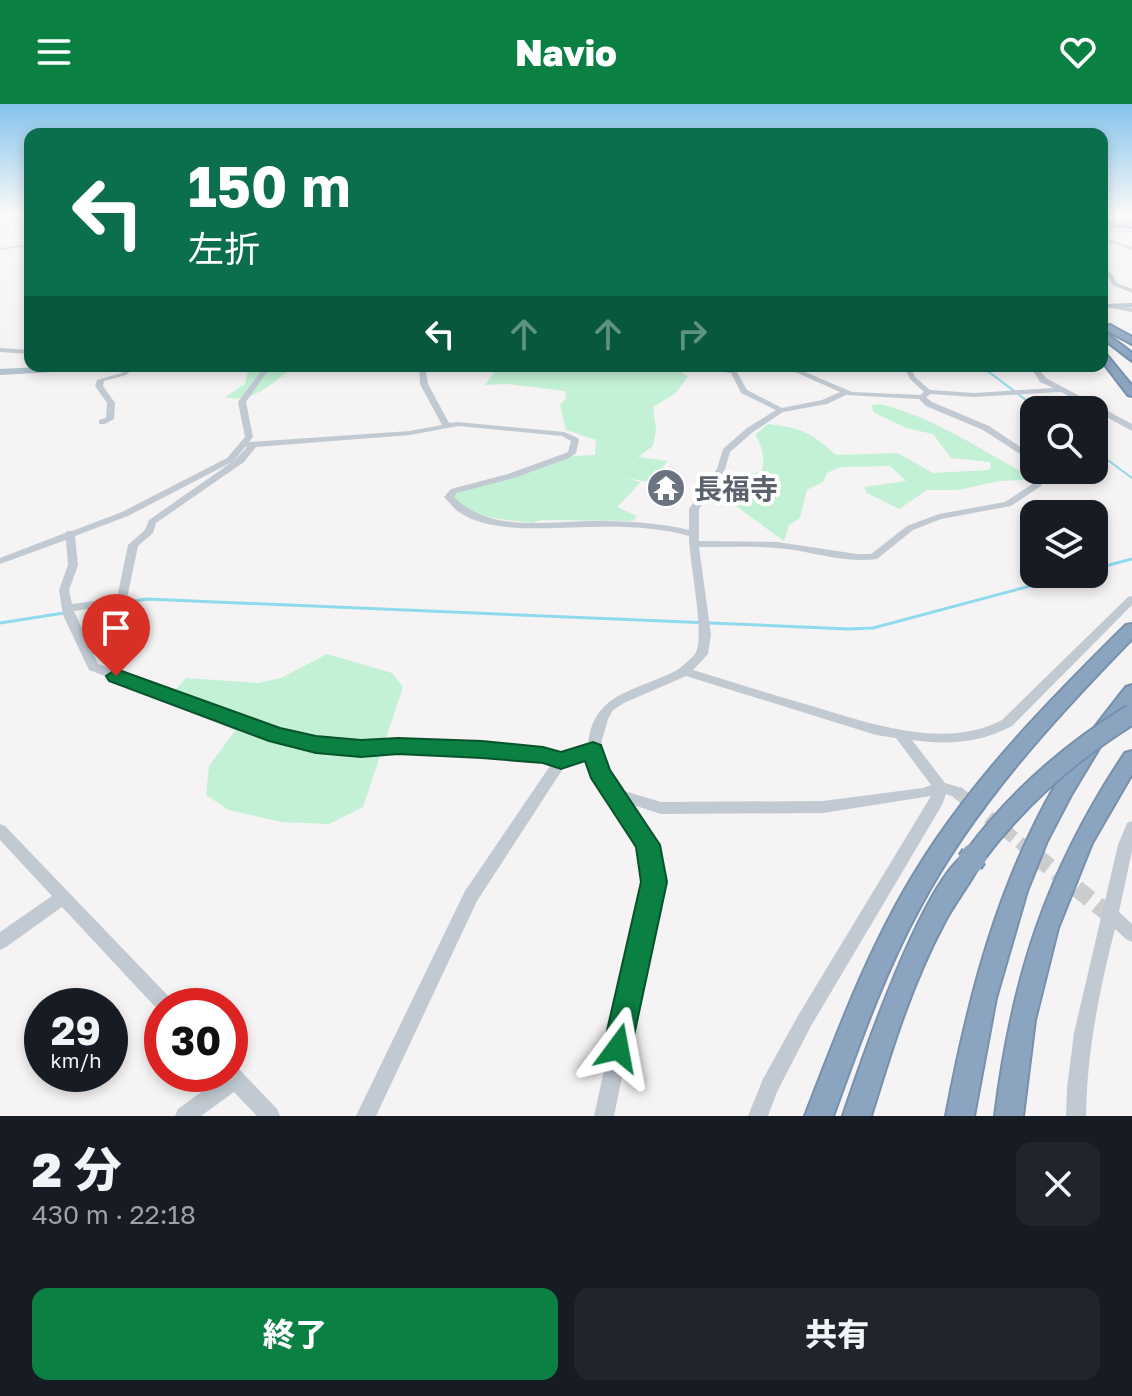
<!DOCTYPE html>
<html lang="ja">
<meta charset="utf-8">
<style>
body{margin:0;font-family:"Golos Text","Noto Sans JP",sans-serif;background:#20242c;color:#f1f3f6;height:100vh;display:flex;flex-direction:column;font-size:30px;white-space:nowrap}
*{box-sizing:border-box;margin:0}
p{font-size:26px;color:#9ea1a6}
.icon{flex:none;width:44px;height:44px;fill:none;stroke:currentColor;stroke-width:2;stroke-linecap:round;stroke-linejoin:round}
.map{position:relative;height:1012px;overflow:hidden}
.sheet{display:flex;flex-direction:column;background:#171b24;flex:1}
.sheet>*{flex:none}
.guide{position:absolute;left:24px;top:24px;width:1084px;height:244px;border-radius:16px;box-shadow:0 4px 12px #0003;background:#0b6e4f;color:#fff;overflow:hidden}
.controls{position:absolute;left:1020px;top:292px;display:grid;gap:16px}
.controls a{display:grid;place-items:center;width:88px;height:88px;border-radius:16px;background:#171b24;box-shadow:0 4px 12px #0003;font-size:40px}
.speed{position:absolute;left:24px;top:884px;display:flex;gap:16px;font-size:40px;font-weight:700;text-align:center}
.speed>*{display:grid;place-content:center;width:104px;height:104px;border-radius:50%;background:#171b24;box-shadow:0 4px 12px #0003;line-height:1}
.speed small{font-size:20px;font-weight:400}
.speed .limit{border:12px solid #d22;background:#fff;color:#111}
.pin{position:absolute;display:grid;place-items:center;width:68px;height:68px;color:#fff;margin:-82px -34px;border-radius:50% 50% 50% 0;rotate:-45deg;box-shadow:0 0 8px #0007}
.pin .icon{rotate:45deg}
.me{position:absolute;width:88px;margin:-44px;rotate:13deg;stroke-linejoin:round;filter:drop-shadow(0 0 6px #0008)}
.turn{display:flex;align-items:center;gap:28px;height:168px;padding:0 32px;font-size:36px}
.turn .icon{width:104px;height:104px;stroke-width:2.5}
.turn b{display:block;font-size:56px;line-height:68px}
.lanes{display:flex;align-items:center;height:76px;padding:0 32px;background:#0003;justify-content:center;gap:40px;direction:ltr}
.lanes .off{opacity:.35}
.round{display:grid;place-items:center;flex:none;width:84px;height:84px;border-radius:16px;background:#20242c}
.head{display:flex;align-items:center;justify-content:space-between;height:136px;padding:0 32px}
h1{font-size:48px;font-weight:800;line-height:60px}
.primary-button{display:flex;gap:16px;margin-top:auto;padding:16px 32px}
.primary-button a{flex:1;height:92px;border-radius:16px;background:#0b8043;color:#fff;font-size:32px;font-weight:800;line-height:92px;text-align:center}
.primary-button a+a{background:#20242c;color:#f1f3f6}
header{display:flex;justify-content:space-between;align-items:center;height:104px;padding:0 32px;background:#0b8043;color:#fff;font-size:36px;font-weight:800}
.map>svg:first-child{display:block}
</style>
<header><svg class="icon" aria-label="menu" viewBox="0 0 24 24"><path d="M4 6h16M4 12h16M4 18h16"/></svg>Navio<svg class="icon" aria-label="heart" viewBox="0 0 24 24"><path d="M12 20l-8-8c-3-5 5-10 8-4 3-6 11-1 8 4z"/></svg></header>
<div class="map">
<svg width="1132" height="1012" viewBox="0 0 1132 1012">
<rect width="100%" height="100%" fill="#f5f3f3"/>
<g fill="#c3f1d5">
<path d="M249,262H295C275,277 251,301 225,293L245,280Z"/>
<path d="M493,262H670L688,272L676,289L653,303L656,326L653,342L638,353L668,357L650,378L625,374L641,378L617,403L637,412L633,417L541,416L532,419C509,415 466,416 454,392L457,389L573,352L595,351L596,336L566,326L560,301L566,294L565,287L508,280L485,281L494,268Z"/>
<path d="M880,300C936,314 981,346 1031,373L1025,376L999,377L958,386H927L899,405L867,389L864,383L906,377L890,362L840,363L827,369L823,378L807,386L800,414L789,421L784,437L727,396L719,379L722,374L761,368C766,356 762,341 755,331L768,320C802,324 810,328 836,351L898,349L933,369L989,366L991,363L990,358L951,354L933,330L906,324L873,308L872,301Z"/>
<path d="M327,550L392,569L403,583L363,703L329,720L281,718L229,706L206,691L209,662L235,627L194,605L176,585L186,574L258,579L281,574Z"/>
</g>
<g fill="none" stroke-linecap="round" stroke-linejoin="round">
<g stroke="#90daee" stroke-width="2">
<path d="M981,262L1039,306"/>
<path d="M1094,346L1132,374"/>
</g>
<g stroke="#90daee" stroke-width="3">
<path d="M1094,465L1132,455"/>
<path d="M123,499L147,495L849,525L873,524L1075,470"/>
<path d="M0,519L64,509"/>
</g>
<path stroke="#caccce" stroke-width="13" stroke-dasharray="13 7" stroke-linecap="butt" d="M957,688L1039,754"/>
<path stroke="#caccce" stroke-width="17" stroke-dasharray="17 9" stroke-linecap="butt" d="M1036,752L1110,811"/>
<defs>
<g id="highway">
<path d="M1102,117L1132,119V123L1102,121Z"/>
<path d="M1104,221H1110L1132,233V240L1104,225Z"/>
<path d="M1102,226L1132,249V257L1102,234Z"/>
<path d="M1102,248L1105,249L1132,282V292L1128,291L1102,257Z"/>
<path d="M1132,520V535C1053,616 974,702 920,803C884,869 859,941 833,1012H805C838,927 870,840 919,762C975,672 1051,595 1126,521Z"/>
<path d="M1132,581V600L1101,641L1071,691L1047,737L1027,787L996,894L974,1012H946C968,896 996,785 1055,682C1075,647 1101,615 1126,583Z"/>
<path d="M1132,647V670L1092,739L1058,824L1035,916L1023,1012H995C1012,873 1047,766 1125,649Z"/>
<path d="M970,748L978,751L981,758C970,780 954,799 943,821C911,881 891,947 871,1012H843C859,964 927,764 970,748Z"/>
</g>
</defs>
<use href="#highway" stroke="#7690ad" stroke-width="4"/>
<g fill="#c1cad2" fill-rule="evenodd">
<path d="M21,110H27L0,126V123Z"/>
<path d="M1102,125L1132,126V128L1102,127Z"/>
<path d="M1102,133L1132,143V146L1102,136Z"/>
<path d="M30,140V142L0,146V144Z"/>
<path d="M1102,164L1111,169L1117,179L1132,185V189L1113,181L1107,171L1102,168Z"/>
<path d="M1107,200L1132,204V208L1105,203L1104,202Z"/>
<path d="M0,244L30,246V250L0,248Z"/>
<path d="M129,262H136L126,271L104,277L103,282L115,299L114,315L105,320H99V316L106,314L107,299L95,282L97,276L122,269Z"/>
<path d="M265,262H271L246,298L253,333L249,338L410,327L442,321L420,280L419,262H425L428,280L449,319L458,318L564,328L578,334L579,336L576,349L569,354L514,374L457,389L454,393C488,428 545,418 590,417C623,417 657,418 689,426V405L717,365L723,345L747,324L776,306L741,289L731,269L714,267L705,262L732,265L736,262H743L737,268L747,286L782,304L822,296L840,288L782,262H791L852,288L920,291L924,288L910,275L904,262H910L915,273L930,286L974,289L1053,284L1040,278L1030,262H1036L1046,274L1132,320V327L1061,288L974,293L931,290L926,293L932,298L989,322L1034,352V359L983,326L926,302L919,295L846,291L827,300L783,308L753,328L730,348L725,365L699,405V437L777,438L857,450H871L907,422L939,410L1005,398L1034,379L1037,366H1045L1041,382L1011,402L941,415L913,426L877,455C843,460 809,446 776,444C750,442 725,443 699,443L711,531L708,550L693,566C731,578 768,589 805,600C866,618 943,647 1002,616L1128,493L1132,492V501L1012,622C980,639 948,641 912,636L945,679L962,684L964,688L962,692L957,694L946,690L942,701L811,922L777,988L768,1012H748L763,975L799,910L931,692L823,709L661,710L630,700L656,741L662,778L614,1012H594L646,778L641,742L609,694L587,654L566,660L477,797L376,1012H356L465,787L552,659L543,656L482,650L398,647L361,650L316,645L272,634L89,566L63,511L59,486L68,461L66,436L0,460V454L65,429L67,427H72L122,408L227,354L245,333L238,298ZM458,322L562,332L571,337L568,348L563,350L508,370L451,385L444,393L446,395C450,399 454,405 459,408C491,431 553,423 591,423C624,422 658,423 689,432C689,458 705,529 696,548C696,550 689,556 688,557C680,565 673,569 662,573C625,589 591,595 588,643L561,651L543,646L482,640L398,637L361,640L316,635L279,627L98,560L74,507L126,499L138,442L153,429L156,419L244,358L256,343L410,331ZM245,343H247L233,358ZM232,358L149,416L145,426L128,441L117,494L72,500L69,486L78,461L75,432L128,412ZM686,572L876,631L896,634L931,681L923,684L823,697L661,698L621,686L601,655L602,636L608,615L613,606L624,599Z"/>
<path d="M1132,717V747L1119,808L1132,820V838L1126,835L1115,825C1099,887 1087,948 1086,1012H1066L1067,984L1074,929L1118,741L1127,719Z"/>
<path d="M0,720L5,722L172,896L175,902H162V909L160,908L62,803L6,843L0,846V828L52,792L0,736Z"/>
<path d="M230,961L237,963L277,1005L280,1012H257L234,988L201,1012H175L178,1005L222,973L221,970H230Z"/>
</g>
<g fill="#b3c2d1" fill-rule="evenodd">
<path d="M1132,199V203L1102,204V200Z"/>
<path d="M58,262H108L104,265L0,271V265Z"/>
</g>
<use href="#highway" fill="#8ba5c1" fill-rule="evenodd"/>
<defs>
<path id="highway-bridge-far1" d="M973,754C1017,694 1069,649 1132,610"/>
<path id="highway-bridge" d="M970,758L974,752"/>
</defs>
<use href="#highway-bridge-far1" stroke="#7690ad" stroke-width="23" stroke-linecap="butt"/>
<use href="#highway-bridge" stroke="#7690ad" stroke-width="29" stroke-linecap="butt"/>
<use href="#highway-bridge-far1" stroke="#8ba5c1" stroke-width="19"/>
<use href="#highway-bridge" stroke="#8ba5c1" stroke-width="25"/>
</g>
<linearGradient id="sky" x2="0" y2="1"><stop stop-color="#85c3ea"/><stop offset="0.44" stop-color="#fafafa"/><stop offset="1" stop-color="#fafafa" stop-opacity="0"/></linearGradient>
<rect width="1132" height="252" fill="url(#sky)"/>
<path fill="#0b8043" stroke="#07532c" stroke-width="2" d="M116,565L280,624L316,632L361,636L398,634L482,637L543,643L561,648L593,638L601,641L610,666L660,741L667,778L629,955L618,959L607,955L603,944L641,778L636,743L591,674L585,657L561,665L543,659L482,654L398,650L361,653L316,649L269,637L109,577L106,572Z"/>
<defs>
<symbol id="temple-disc" viewBox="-11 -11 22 22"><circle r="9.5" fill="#6b7280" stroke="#fff"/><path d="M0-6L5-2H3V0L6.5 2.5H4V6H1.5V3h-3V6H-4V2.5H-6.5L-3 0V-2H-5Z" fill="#fff"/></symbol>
</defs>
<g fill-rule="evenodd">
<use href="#temple-disc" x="644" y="362" width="44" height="44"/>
</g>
<g text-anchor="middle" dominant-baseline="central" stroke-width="8" stroke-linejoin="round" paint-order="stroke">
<g font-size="28" font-weight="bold" fill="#5b616d" stroke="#fff" text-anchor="start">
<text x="694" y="384">長福寺</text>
</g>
</g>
</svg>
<div class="controls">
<a><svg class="icon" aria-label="search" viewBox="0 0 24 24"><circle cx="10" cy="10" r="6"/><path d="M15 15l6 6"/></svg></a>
<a><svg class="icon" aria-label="layers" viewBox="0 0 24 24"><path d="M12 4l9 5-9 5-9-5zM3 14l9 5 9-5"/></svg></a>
</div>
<div class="speed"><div>29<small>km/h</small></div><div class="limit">30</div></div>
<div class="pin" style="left:116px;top:572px;background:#d93025"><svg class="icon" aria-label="arrive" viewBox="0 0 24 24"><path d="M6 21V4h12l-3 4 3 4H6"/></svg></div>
<svg class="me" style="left:618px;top:944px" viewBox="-20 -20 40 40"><path d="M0-17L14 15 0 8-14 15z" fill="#0b8043" stroke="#fff" stroke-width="4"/></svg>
<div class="guide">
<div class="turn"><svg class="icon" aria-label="left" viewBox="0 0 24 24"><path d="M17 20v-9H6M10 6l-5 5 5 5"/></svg><div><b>150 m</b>左折</div></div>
<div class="lanes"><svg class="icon" aria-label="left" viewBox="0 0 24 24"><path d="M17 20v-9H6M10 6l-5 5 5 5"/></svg><svg class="icon off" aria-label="ahead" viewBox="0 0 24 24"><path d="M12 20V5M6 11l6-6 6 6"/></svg><svg class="icon off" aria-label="ahead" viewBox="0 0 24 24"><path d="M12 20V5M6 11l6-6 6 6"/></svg><svg class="icon off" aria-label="right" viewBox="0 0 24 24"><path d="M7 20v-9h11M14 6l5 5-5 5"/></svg></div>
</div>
</div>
<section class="sheet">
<div class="head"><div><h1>2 分</h1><p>430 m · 22:18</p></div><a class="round"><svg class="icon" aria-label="close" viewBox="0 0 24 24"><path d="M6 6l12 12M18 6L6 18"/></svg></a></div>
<div class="primary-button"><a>終了</a><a>共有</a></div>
</section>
